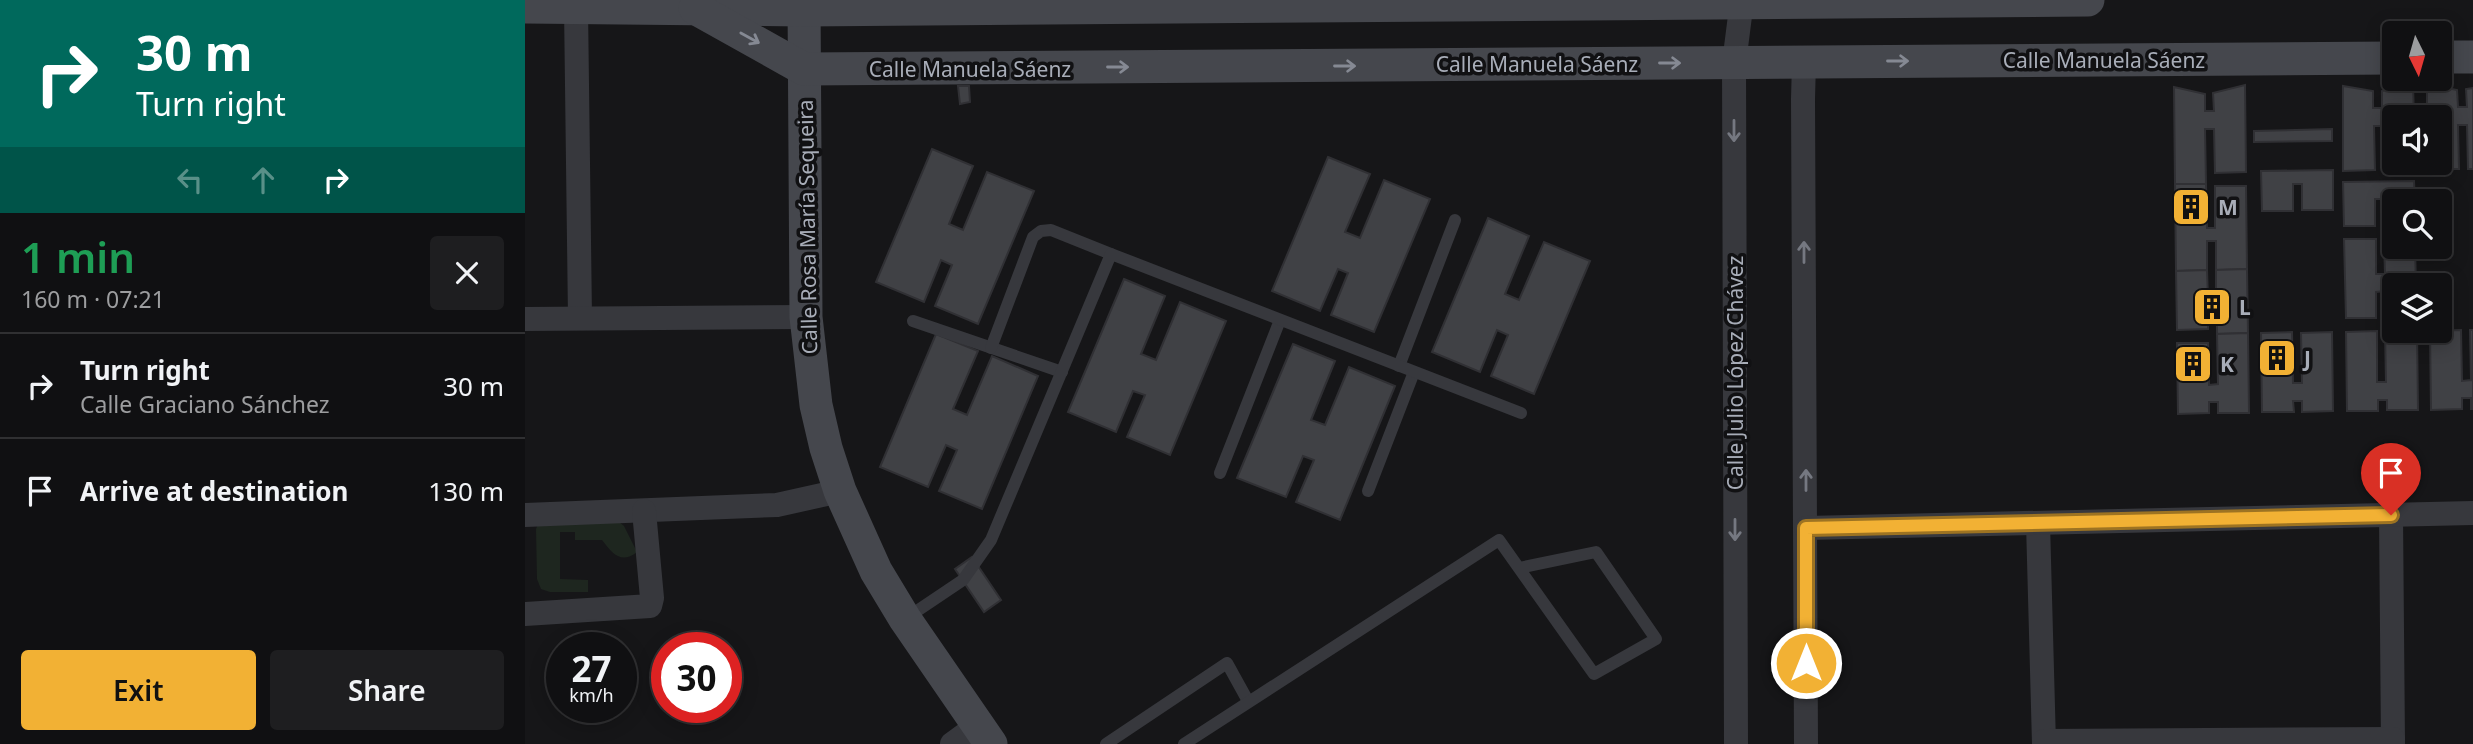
<!DOCTYPE html>
<meta charset="utf-8">
<style>
body{margin:0;font-family:"Noto Sans",sans-serif;background:#1e1e20;color:#f1f3f6;height:100vh;display:flex;flex-direction:column;font-size:26px;white-space:nowrap}
*{box-sizing:border-box;margin:0}
p{font-size:23px;color:#9c9d9f}
.icon{flex:none;width:38px;height:38px;fill:none;stroke:currentColor;stroke-width:2;stroke-linecap:round;stroke-linejoin:round}
.map{position:relative;flex:1;overflow:hidden}
.panel{display:flex;flex-direction:column;background:#101012;width:525px}
.panel>*{flex:none}
.hud{background:#00695c;color:#fff;overflow:hidden}
.needle{width:46px;rotate:175deg}
.tools{position:absolute;left:1857px;top:21px;display:grid;gap:14px}
.tools a{display:grid;place-items:center;width:70px;height:70px;border-radius:7px;background:#101012;box-shadow:0 4px 18px #0003,0 0 0 2px #303032;font-size:35px}
.speed{position:absolute;left:21px;top:632px;display:flex;gap:14px;font-size:35px;font-weight:700;text-align:center}
.speed>*{display:grid;place-content:center;width:91px;height:91px;border-radius:50%;background:#101012;box-shadow:0 4px 18px #0003,0 0 0 2px #303032;line-height:1}
.speed small{font-size:18px;font-weight:400}
.speed .limit{border:10px solid #d22;background:#fff;color:#111}
.pin{position:absolute;display:grid;place-items:center;width:60px;height:60px;color:#fff;margin:-72px -30px;border-radius:50% 50% 50% 0;rotate:-45deg;box-shadow:0 0 7px #0007}
.pin .icon{rotate:45deg}
.me{position:absolute;width:77px;margin:-38px;rotate:0deg;stroke-linejoin:round;filter:drop-shadow(0 0 5px #0008)}
.turn{display:flex;align-items:center;gap:24px;height:147px;padding:0 21px;font-size:32px}
.turn .icon{width:91px;height:91px;stroke-width:2.5}
.turn b{display:block;font-size:49px;line-height:60px}
.lanes{display:flex;align-items:center;height:66px;padding:0 21px;background:#0003;justify-content:center;gap:35px;direction:ltr}
.lanes .off{opacity:.35}
.round{display:grid;place-items:center;flex:none;width:74px;height:74px;border-radius:7px;background:#1e1e20}
.overview{display:flex;align-items:center;justify-content:space-between;height:119px;padding:0 21px}
h1{font-size:42px;font-weight:600;line-height:52px;color:#1e9e55}
.cta{display:flex;gap:14px;margin-top:auto;padding:14px 21px}
.cta a{flex:1;height:80px;border-radius:7px;background:#f2b134;color:#111;font-size:28px;font-weight:600;line-height:80px;text-align:center}
.cta a+a{background:#1e1e20;color:#f1f3f6}
ul{padding:0;list-style:none}
li{display:flex;align-items:center;gap:21px;height:105px;padding:0 21px;border-top:2px solid #303032}
li div{flex:1}
li b{display:block;font-size:26px}
li em{font-style:normal}
main{display:flex;flex:1;min-height:0}
.map>svg:first-child{display:block}
</style>
<main>
<section class="panel">
<div class="hud">
<div class="turn"><svg class="icon" aria-label="right" viewBox="0 0 24 24"><path d="M7 20v-9h11M14 6l5 5-5 5"/></svg><div><b>30 m</b>Turn right</div></div>
<div class="lanes"><svg class="icon off" aria-label="left" viewBox="0 0 24 24"><path d="M17 20v-9H6M10 6l-5 5 5 5"/></svg><svg class="icon off" aria-label="ahead" viewBox="0 0 24 24"><path d="M12 20V5M6 11l6-6 6 6"/></svg><svg class="icon" aria-label="right" viewBox="0 0 24 24"><path d="M7 20v-9h11M14 6l5 5-5 5"/></svg></div>
</div>
<div class="overview"><div><h1>1 min</h1><p>160 m · 07:21</p></div><a class="round"><svg class="icon" aria-label="close" viewBox="0 0 24 24"><path d="M6 6l12 12M18 6L6 18"/></svg></a></div>
<ul>
<li><svg class="icon" aria-label="right" viewBox="0 0 24 24"><path d="M7 20v-9h11M14 6l5 5-5 5"/></svg><div><b>Turn right</b><p>Calle Graciano Sánchez</p></div><em>30 m</em></li>
<li><svg class="icon" aria-label="arrive" viewBox="0 0 24 24"><path d="M6 21V4h12l-3 4 3 4H6"/></svg><div><b>Arrive at destination</b></div><em>130 m</em></li>
</ul>
<div class="cta"><a>Exit</a><a>Share</a></div>
</section>
<div class="map">
<svg width="1948" height="744" viewBox="0 0 1948 744">
<rect width="100%" height="100%" fill="#161618"/>
<path fill="#1e261f" d="M89,518L99,526L112,552C96,565 87,553 77,540H50V532H35V579L63,580V592H25L16,589L12,579L11,529L14,522Z"/>
<g fill="#404145" stroke="#303034" stroke-width="2">
<path d="M1888,84L1889,117H1869V163H1889V169L1858,170L1857,126H1849L1850,170L1818,171V86L1848,91V108H1857V91Z"/>
<path d="M1902,84L1932,90L1933,107H1942L1941,89L1948,88V169H1943L1942,125H1933L1934,169H1902V163H1914V117H1902Z"/>
<path d="M1720,85L1721,172L1690,173L1689,129H1680L1681,184H1650L1649,87L1680,94V111H1689L1688,93Z"/>
<path d="M433,86H444L445,102L435,104Z"/>
<path d="M1807,129V141L1729,142V131Z"/>
<path d="M407,149L448,166L424,224L438,230L462,172L509,191L453,324L410,306L427,265L416,260L399,302L351,282Z"/>
<path d="M803,157L845,174L820,232L835,238L859,180L905,199L849,332L806,315L823,273L813,269L795,311L747,291Z"/>
<path d="M1808,170V210H1777V184H1768V211H1737L1736,171Z"/>
<path d="M1889,181L1890,201H1869V225H1859V199H1850V226H1819L1818,182Z"/>
<path d="M1650,184H1681L1682,228H1690V186H1721L1722,269L1691,270V241H1682V270L1651,271Z"/>
<path d="M963,218L1004,236L980,294L994,300L1019,242L1065,261L1009,394L966,376L983,335L972,330L955,372L907,352Z"/>
<path d="M1869,238V247H1890L1891,285H1869V318H1860V291L1851,292V318H1821L1819,239H1851V274H1860L1859,239Z"/>
<path d="M1722,269L1723,333L1692,334V316H1683V329L1652,330L1651,271L1682,270L1683,298L1691,299V270Z"/>
<path d="M599,279L640,296L616,354L631,360L655,302L701,321L645,455L602,437L620,395L608,391L591,432L543,412Z"/>
<path d="M1936,330L1937,381L1946,380L1945,330H1948V409H1946V398H1937V409L1906,410L1905,331Z"/>
<path d="M1852,331V382H1861L1860,331H1892L1893,410H1862V400H1853V411H1822L1821,332Z"/>
<path d="M1767,332L1768,383H1777L1776,333L1807,332L1808,411L1777,412V401H1768L1769,412H1737L1736,333Z"/>
<path d="M1723,333L1724,413H1693V402H1684V413L1653,414L1652,343H1683L1684,385L1693,384L1692,334Z"/>
<path d="M411,334L453,351L428,409L442,415L467,356L513,376L457,509L414,491L432,450L421,445L403,487L355,467Z"/>
<path d="M768,344L810,361L786,420L800,425L824,367L870,386L815,520L771,502L789,460L778,456L761,497L712,478Z"/>
<path d="M447,557L476,600L459,612L430,569Z"/>
</g>
<g fill="none" stroke-linecap="round" stroke-linejoin="round">
<g stroke="#37383d" stroke-width="12">
<path d="M388,321L537,372"/>
<path d="M466,348L508,237L516,231L526,230L586,254"/>
<path d="M874,366L930,220"/>
<path d="M695,473L755,320"/>
<path d="M843,491L889,372"/>
<path d="M380,619L438,580L466,540L586,254L996,413"/>
<path d="M581,744L702,663L723,701"/>
<path d="M659,744L974,540L1069,674L1131,639L1071,552L994,568"/>
</g>
<g stroke="#37383d" stroke-width="24">
<path d="M51,7L55,318"/>
<path d="M1279,62L1278,99L1281,744"/>
<path d="M0,319L281,317"/>
<path d="M0,515L252,505L315,491"/>
<path d="M1866,515L1868,744"/>
<path d="M1513,523L1519,744"/>
<path d="M1281,528L1948,513"/>
<path d="M0,614L125,606L127,598L119,511"/>
<path d="M1519,741L1868,739"/>
<path d="M427,744L453,725"/>
<path d="M1211,744L1209,63L1217,0"/>
</g>
<g stroke="#45474d" stroke-width="33">
<path d="M279,0L281,317L291,405L301,448L315,491L351,571L380,619L466,744"/>
<path d="M0,7L279,10L1563,0"/>
<path d="M170,8L279,69L1869,58"/>
<path d="M1914,57H1948"/>
</g>
</g>
<defs><path id="oneway-shaft" d="M-6 0H5M1.5-3L5.5 0L1.5 3" fill="none" stroke-width="1.6" stroke-linecap="round" stroke-linejoin="round" transform="scale(1.75)"/></defs>
<g stroke="#858993">
<use href="#oneway-shaft" transform="translate(225 38) rotate(29)"/>
<use href="#oneway-shaft" transform="translate(1373 61)"/>
<use href="#oneway-shaft" transform="translate(1145 63)"/>
<use href="#oneway-shaft" transform="translate(820 66)"/>
<use href="#oneway-shaft" transform="translate(593 67)"/>
</g>
<g stroke="#757881">
<use href="#oneway-shaft" transform="translate(1209 131) rotate(90)"/>
<use href="#oneway-shaft" transform="translate(1279 252) rotate(-90)"/>
<use href="#oneway-shaft" transform="translate(1281 480) rotate(-90)"/>
<use href="#oneway-shaft" transform="translate(1210 530) rotate(90)"/>
</g>
<g fill="none" stroke-linecap="round" stroke-linejoin="round">
<defs>
<path id="route" d="M1281,663V528L1866,515"/>
</defs>
<use href="#route" stroke="#9d7322" stroke-width="18"/>
<use href="#route" stroke="#f2b134" stroke-width="12"/>
</g>
<defs>
<symbol id="building-square" viewBox="-11 -11 22 22"><rect x="-9" y="-9" width="18" height="18" rx="4" fill="#f2b134" stroke="#111113"/><path d="M-4-6H4V6H1V3H-1V6H-4ZM-2.5-4.3h1.7v1.8h-1.7ZM.8-4.3h1.7v1.8H.8ZM-2.5-1h1.7V.8h-1.7ZM.8-1h1.7V.8H.8Z" fill="#111"/></symbol>
</defs>
<g fill-rule="evenodd">
<use href="#building-square" x="1644" y="185" width="44" height="44"/>
<use href="#building-square" x="1665" y="285" width="44" height="44"/>
<use href="#building-square" x="1730" y="336" width="44" height="44"/>
<use href="#building-square" x="1646" y="342" width="44" height="44"/>
</g>
<g text-anchor="middle" dominant-baseline="central" stroke-width="7" stroke-linejoin="round" paint-order="stroke">
<g font-size="21" fill="#a8adb8" stroke="#111113">
<text x="1579" y="60">Calle Manuela Sáenz</text>
<text x="1012" y="64">Calle Manuela Sáenz</text>
<text x="445" y="69">Calle Manuela Sáenz</text>
<text transform="translate(282 227) rotate(-91)">Calle Rosa María Sequeira</text>
<text transform="translate(1210 373) rotate(-90)">Calle Julio López Chávez</text>
</g>
<g font-size="21" font-weight="bold" fill="#a8adb8" stroke="#111113" text-anchor="start">
<text x="1693" y="207">M</text>
<text x="1714" y="307">L</text>
<text x="1779" y="358">J</text>
<text x="1695" y="364">K</text>
</g>
</g>
</svg>
<div class="tools">
<a><svg class="needle" viewBox="-14 -14 28 28"><path d="M0-13l5 13h-10z" fill="#e53935"/><path d="M0 13l5-13h-10z" fill="#9c9d9f"/></svg></a>
<a><svg class="icon" aria-label="sound" viewBox="0 0 24 24"><path d="M4 9h4l5-4v14l-5-4H4zM17 9q2 3 0 6"/></svg></a>
<a><svg class="icon" aria-label="search" viewBox="0 0 24 24"><circle cx="10" cy="10" r="6"/><path d="M15 15l6 6"/></svg></a>
<a><svg class="icon" aria-label="layers" viewBox="0 0 24 24"><path d="M12 4l9 5-9 5-9-5zM3 14l9 5 9-5"/></svg></a>
</div>
<div class="speed"><div>27<small>km/h</small></div><div class="limit">30</div></div>
<div class="pin" style="left:1866px;top:515px;background:#d93025"><svg class="icon" aria-label="arrive" viewBox="0 0 24 24"><path d="M6 21V4h12l-3 4 3 4H6"/></svg></div>
<svg class="me" style="left:1281px;top:663px" viewBox="-20 -20 40 40"><circle r="17" fill="#f2b134" stroke="#fff" stroke-width="3"/><path d="M0-11L8 9 0 5-8 9z" fill="#fff"/></svg>
</div>
</main>
